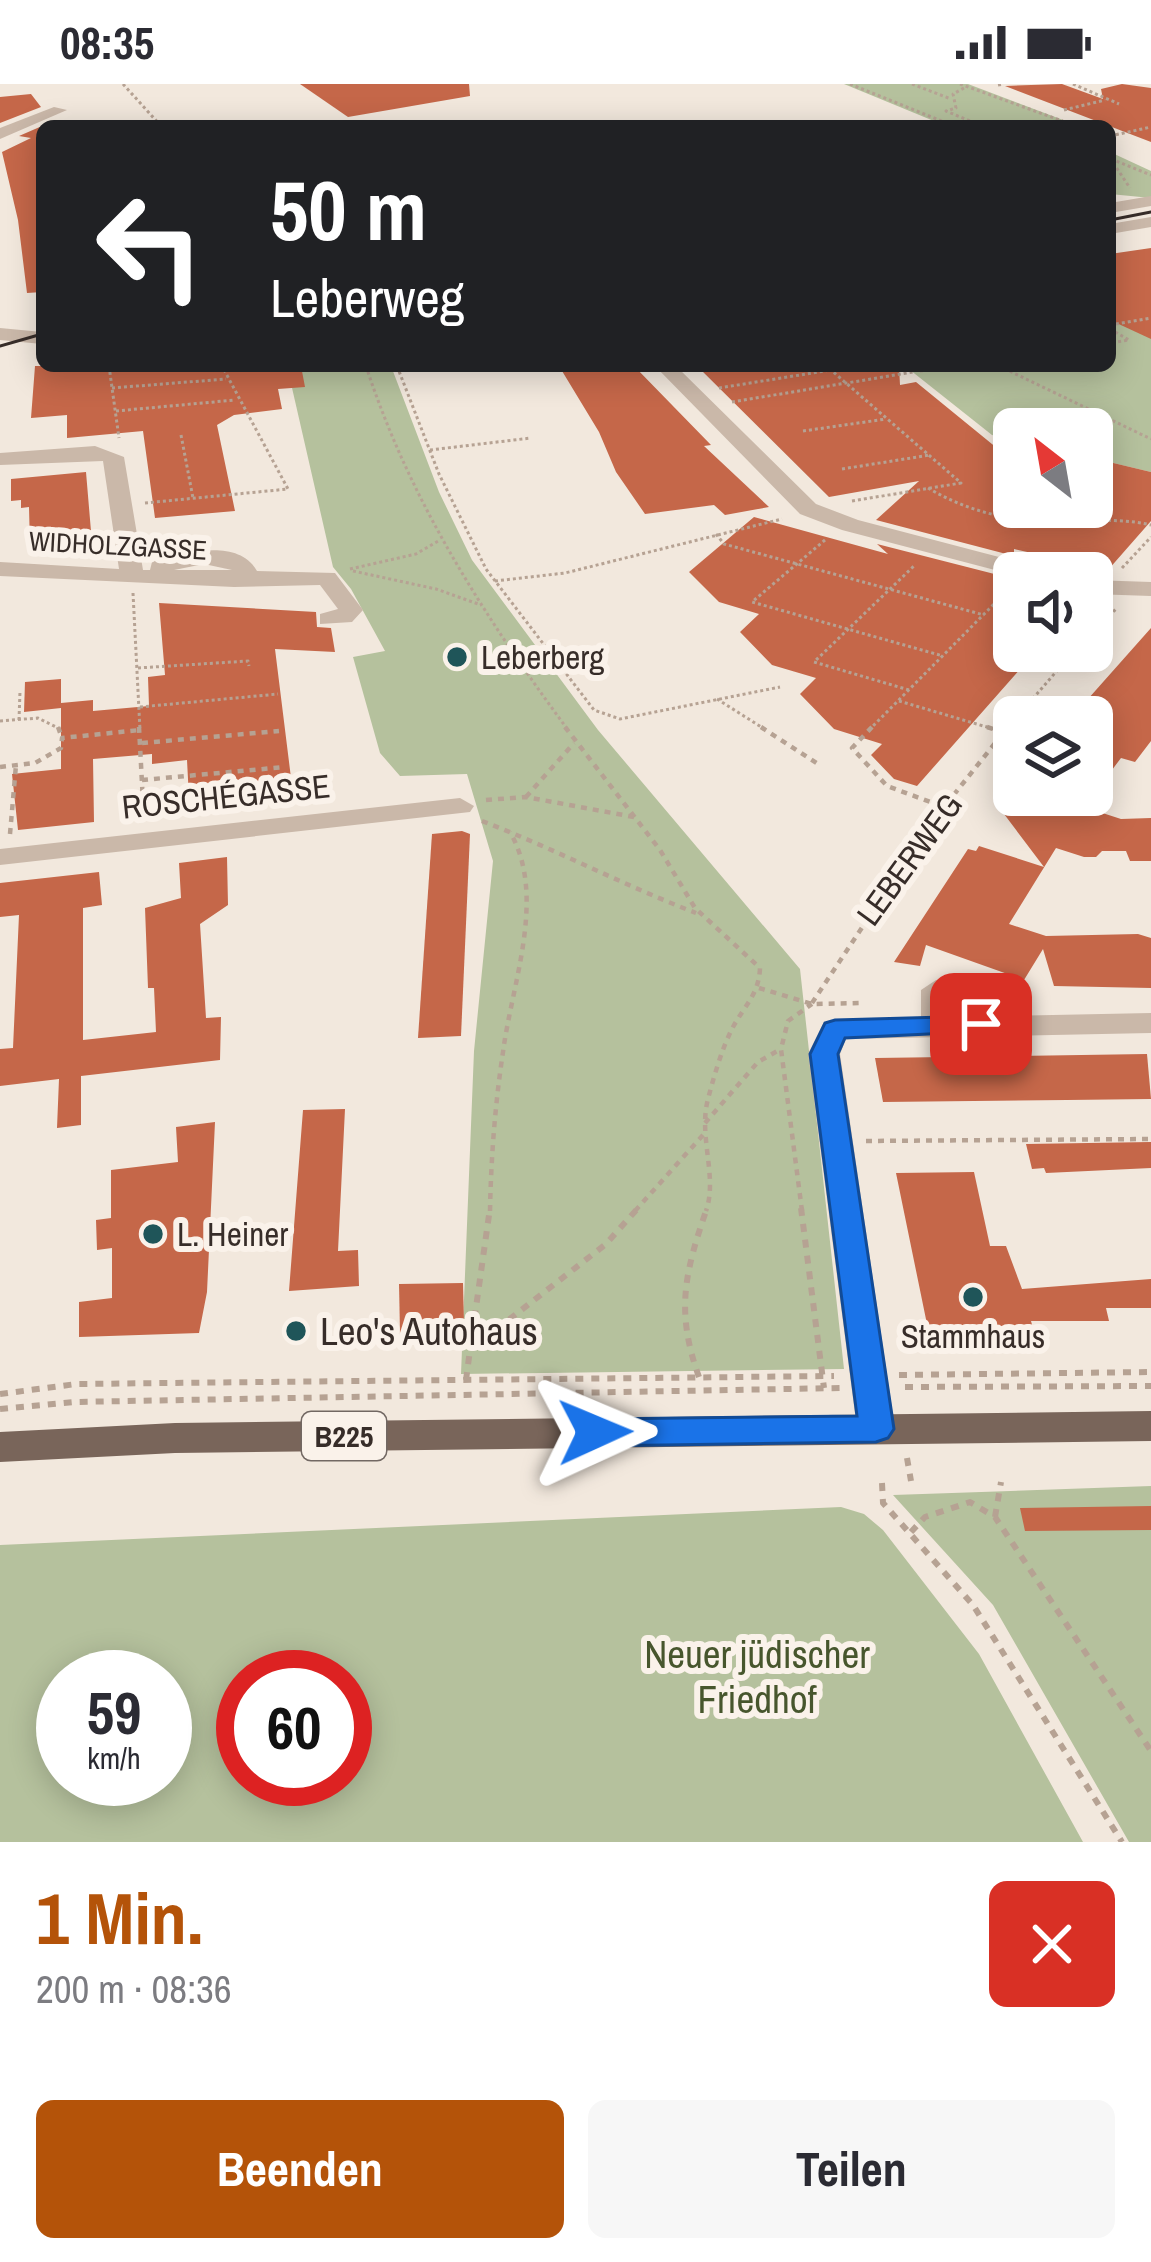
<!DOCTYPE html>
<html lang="de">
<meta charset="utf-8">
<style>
body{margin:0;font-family:"Archivo Narrow",sans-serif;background:#f7f7f7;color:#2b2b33;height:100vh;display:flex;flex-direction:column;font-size:45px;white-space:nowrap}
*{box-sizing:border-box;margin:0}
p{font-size:39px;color:#7c7c81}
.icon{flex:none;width:66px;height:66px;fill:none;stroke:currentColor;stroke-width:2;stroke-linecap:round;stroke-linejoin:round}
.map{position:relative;height:1758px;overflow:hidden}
.details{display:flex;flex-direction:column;background:#fff;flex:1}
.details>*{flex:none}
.top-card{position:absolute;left:36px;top:36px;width:1080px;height:252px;border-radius:18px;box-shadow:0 6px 30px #0003;background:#202124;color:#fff;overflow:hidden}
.needle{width:78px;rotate:329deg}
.tools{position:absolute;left:993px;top:324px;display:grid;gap:24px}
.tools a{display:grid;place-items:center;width:120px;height:120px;border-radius:18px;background:#fff;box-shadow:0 6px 30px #0003;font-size:60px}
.speed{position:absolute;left:36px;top:1566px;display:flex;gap:24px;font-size:60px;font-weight:700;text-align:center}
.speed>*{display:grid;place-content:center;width:156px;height:156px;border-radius:50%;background:#fff;box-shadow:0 6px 30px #0003;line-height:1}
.speed small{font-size:30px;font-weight:400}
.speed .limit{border:18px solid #d22;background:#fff;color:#111}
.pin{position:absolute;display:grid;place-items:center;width:102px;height:102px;color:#fff;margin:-51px;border-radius:24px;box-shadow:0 6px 18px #0006}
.me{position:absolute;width:132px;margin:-66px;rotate:89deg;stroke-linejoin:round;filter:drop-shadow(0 0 9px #0008)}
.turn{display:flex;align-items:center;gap:42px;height:252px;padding:0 36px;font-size:54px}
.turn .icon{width:156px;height:156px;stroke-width:2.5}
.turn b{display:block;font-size:84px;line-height:102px}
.round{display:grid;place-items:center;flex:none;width:126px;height:126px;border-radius:18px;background:#f7f7f7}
.headline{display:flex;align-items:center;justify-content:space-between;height:204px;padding:0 36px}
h1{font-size:72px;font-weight:700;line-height:90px;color:#b45309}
.button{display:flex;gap:24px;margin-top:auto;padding:24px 36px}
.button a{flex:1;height:138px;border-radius:18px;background:#b45309;color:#fff;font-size:48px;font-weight:700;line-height:138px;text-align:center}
.button a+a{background:#f7f7f7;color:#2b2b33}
.status{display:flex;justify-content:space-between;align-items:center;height:84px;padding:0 60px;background:#fff;direction:ltr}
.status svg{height:33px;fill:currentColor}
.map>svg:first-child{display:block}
</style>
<div class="status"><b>08:35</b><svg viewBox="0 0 49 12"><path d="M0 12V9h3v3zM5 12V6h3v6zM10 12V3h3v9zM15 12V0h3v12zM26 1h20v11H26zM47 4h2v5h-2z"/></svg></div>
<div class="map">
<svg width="1151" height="1758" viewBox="0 0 1151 1758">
<rect width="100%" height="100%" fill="#f2e8dd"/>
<g fill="#b5c19d" fill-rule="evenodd">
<path d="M844,0H968L1079,42H946Z"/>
<path d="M1110,68L1151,87V114L1110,110Z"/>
<path d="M1151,227V388L1092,374V345H1014V356L992,351L905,282H1110V234Z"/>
<path d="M287,282H391L439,408L472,476L598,646L800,885L844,1285L461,1290L474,967L493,777L467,690L400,692L380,669L353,573L385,567L351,505L333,483Z"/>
<path d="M1151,1402V1758H1129L993,1521L893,1411Z"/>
<path d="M841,1423L864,1430L883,1446L979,1570L1083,1758H0V1461ZM63,1593H165V1695H63ZM243,1593H345V1695H243Z"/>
</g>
<g fill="#c56749">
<path d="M300,0H469L470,12L348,33Z"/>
<path d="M1062,0L1103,15L1101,5L1122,0L1151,4V58L1005,2Z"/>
<path d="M31,10L41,23L0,39V13Z"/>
<path d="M42,42V208L27,209L18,136L2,68L31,54L19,52Z"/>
<path d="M1151,164V255L1110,236V170Z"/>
<path d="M35,282H301L305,303L278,305L282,325L234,331L217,341L235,427L155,434L143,347L67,354V331L31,334Z"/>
<path d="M559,282H634L711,361L704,362L769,423L725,431L714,421L645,430L616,388L599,348Z"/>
<path d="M697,282H899L900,301L916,298L1014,378V423H1092V391L1105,377L1151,388V437L1108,486L1014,465V472L876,436L919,397L829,413Z"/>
<path d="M86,388L92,459L30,463L29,423L21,424V416L11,417V395Z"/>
<path d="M754,433L888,470L877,460L1014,495V567H1036L917,702L894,695L871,671L882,660L834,645L800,610L816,594L772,581L740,548L759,530L719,518L689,488Z"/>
<path d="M159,519L316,528L317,543L331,544L335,568L275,565L292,702L189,714L187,676L152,680V670L93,675L94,738L18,746L12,690L61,685V619L93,616V627L149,622L148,593L165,591Z"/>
<path d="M1151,544V657L1135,678L1121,674L1084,723L1121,735L1151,734V777H1130L1126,767H1102L1096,773H1084L1056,764L1009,840L1046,852L1138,850L1151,854V904L1054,902L1043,865L1024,896L926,861L920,882L894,878L968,765L976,767L979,762L1044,783L1001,726L1014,711H1092V633H1072Z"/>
<path d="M61,595V624L24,628L25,598Z"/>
<path d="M462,747L470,750L461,952L418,954L432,750Z"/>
<path d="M227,773L228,821L200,840L206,934L221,933L220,976L81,992V1041L57,1044L59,995L0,1002V965L13,964L19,831L0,833V799L99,788L102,821L83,824V956L156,948L154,904H148L145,824L181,814L179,779Z"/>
<path d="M1147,970L1151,1015L1067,1016L883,1018L875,974Z"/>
<path d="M345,1025L338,1167L358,1166L359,1202L289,1207L303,1026Z"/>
<path d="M215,1038L207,1208L199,1249L79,1253V1218L112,1214V1164L97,1166L96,1136L111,1134V1086L178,1078L176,1043Z"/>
<path d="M1151,1058V1084L1046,1089L1044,1084L1032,1085L1026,1060Z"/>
<path d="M974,1088L990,1162H1006L1022,1205L1151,1195V1224H1106L1109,1237H1031L1034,1248L952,1252L950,1244L928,1245L896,1089Z"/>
<path d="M463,1199L464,1239L400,1249L399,1200Z"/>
<path d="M1151,1422V1446L1025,1447L1020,1424Z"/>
</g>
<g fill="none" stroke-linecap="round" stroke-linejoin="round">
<g stroke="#b6a293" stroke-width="3" stroke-dasharray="3 3" stroke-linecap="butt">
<path d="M123,0L161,42"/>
<path d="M850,0L954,42"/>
<path d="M912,0L951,15"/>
<path d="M960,0L1076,42"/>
<path d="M1073,0L1119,20"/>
<path d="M998,1L1003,0"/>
<path d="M964,4L953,10L956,24L946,27L982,42"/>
<path d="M1064,26L1105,16"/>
<path d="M1110,52L1151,43"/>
<path d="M1110,74L1130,104"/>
<path d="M1111,75L1151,91"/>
<path d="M1110,241L1151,234"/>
<path d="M1110,245L1129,256L1110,259"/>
<path d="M109,282L119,354"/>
<path d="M366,282C410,417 484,532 568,646"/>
<path d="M397,282L439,390L486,485L594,626L620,635L780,603"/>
<path d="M999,282L1151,355"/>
<path d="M109,283L124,282"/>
<path d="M920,287L977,282"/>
<path d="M112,304L226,295"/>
<path d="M719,304L831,286"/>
<path d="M732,318L913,288L906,282"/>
<path d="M116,327L235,316"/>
<path d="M803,347L886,335"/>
<path d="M181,351L193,414"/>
<path d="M430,366L531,354"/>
<path d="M842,385L930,371"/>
<path d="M928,404C970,429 1017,439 1065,438C1095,437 1121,434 1151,441"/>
<path d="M852,417L961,399L831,286L855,282"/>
<path d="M145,419L288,405L222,282"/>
<path d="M716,450L724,460L984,531"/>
<path d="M825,456L752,518L943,572"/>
<path d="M1122,484L1151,453"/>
<path d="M350,485L416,470L440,456"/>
<path d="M353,487L436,505L481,521"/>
<path d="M495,497L565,489L782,435"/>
<path d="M133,509L140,646"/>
<path d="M1092,549L1116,525"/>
<path d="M138,584L248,577L249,582"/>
<path d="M909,606L814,578L915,481"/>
<path d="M717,615L766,646"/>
<path d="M899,617L997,646"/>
<path d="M140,623L278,610"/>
<path d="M1017,633L1074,567"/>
<path d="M19,636L20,607"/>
<path d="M0,637L38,634L62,646"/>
<path d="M869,646L1009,505"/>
<path d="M1006,646L1014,636"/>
</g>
<g stroke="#b6a293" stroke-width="4.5" stroke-dasharray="6 6" stroke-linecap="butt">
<path d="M58,643L62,654"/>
<path d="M139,643L144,737"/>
<path d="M565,643L660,766L695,824L760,884C759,910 745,921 733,943C722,964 714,992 708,1015C698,1052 718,1093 706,1127"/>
<path d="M761,643L818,680"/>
<path d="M872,643L852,664L887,702L944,723"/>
<path d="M987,643L1003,648"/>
<path d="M142,659L279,647"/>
<path d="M0,683L35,679L61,664L62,654L140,646"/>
<path d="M142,696L285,683"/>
<path d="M526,713L574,659"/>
<path d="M486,716L526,713L634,733"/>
<path d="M482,737C555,765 623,801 696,829"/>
<path d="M10,750L16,681"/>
<path d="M759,904L812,920L859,919"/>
<path d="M812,919L932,738L1008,643"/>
<path d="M705,1039L758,978L781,965"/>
<path d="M866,1057L1151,1055"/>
<path d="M490,1127C491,1074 495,1021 503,968C512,899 547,812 510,748"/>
<path d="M635,1127L703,1051"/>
<path d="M802,1127L781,965L788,937L812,920"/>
</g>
<g stroke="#b6a293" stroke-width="6" stroke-dasharray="8 8" stroke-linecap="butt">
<path d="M801,1124L824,1304"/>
<path d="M470,1266L490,1124"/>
<path d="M899,1291L1151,1288"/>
<path d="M699,1293C675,1227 685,1188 707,1124"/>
<path d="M466,1296L470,1266L606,1160L638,1124"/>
<path d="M905,1303L1151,1302"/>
<path d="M0,1310L76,1300L834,1292"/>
<path d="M0,1325L74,1318L840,1304"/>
<path d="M907,1374L911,1397"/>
<path d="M882,1399L883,1419L973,1521L1122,1758"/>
<path d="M995,1433L1001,1398"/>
<path d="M911,1448L925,1433L970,1418L995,1433L1151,1667"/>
</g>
<g fill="#cab8a9" fill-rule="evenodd">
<path d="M54,23L67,26L0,55V44Z"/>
<path d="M1151,112V122L1110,129V119Z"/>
<path d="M1151,133V143L1110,150V140Z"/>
<path d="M0,244L42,248V260L0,256Z"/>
<path d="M655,282H676L816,420L858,436L1041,484L1045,489L1014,491L842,446L800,430Z"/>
<path d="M95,362L124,373L143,486H150L152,478C183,469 238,453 257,487L335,489L363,526L352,538L320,540V530L338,525L320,501L234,503L0,492V478L119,485L103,377L0,381V369ZM204,480L232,486H174Z"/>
<path d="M1092,496L1151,498V512L1092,510Z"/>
<path d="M460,714L474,722L470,728L0,781V765Z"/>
<path d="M936,896L951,906L952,933L1151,929V949L846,955L840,970L895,1345L889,1355L876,1360L863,1355L857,1345L808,970L824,938L921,933V906Z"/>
</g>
<path fill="#79655a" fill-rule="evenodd" d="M1151,1327V1357L175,1369L0,1378V1348L175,1339Z"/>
<g stroke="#372d29" stroke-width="3">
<path d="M1110,136L1151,128"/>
<path d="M0,262L42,250"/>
</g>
</g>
<path fill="#1a73e8" stroke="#114b97" stroke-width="3" d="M981,932L991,934L995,940L991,947L845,954L838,970L894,1345L888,1354L876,1358L595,1362L583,1358L578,1348L583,1339L595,1335L857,1332L810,970L825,939L835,936Z"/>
<g fill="#1f5559" stroke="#faf2ea" stroke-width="4.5">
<circle cx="457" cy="573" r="12"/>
<circle cx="153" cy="1150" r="12"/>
<circle cx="973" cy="1213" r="12"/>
<circle cx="296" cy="1247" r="12"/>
</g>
<g text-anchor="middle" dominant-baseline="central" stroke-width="12" stroke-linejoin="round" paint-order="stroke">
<g font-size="27" fill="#372d29" stroke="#faf2ea">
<text transform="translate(118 461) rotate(3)">WIDHOLZGASSE</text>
</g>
<rect fill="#faf2ea" stroke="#726863" stroke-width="3" x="302" y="1328" width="84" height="48" rx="9"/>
<g font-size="30" font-weight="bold" fill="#372d29">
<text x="344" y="1352">B225</text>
</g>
<g font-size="33" fill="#372d29" stroke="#faf2ea" text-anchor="start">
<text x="481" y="573">Leberberg</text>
<text x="177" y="1150">L. Heiner</text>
<text x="973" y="1252" text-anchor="middle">Stammhaus</text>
</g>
<g font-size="33" fill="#372d29" stroke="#faf2ea">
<text transform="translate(226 712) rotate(-6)">ROSCHÉGASSE</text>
<text transform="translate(909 775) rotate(-54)">LEBERWEG</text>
</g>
<g font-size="39" fill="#372d29" stroke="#faf2ea" text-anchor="start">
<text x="320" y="1247">Leo's Autohaus</text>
</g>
<g font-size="39" fill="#47562d" stroke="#faf2ea">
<text x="757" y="1570">Neuer jüdischer<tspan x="757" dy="45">Friedhof</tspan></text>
</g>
</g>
</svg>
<div class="tools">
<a><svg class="needle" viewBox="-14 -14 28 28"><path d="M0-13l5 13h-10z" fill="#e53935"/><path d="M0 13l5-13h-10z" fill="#7c7c81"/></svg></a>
<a><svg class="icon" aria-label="sound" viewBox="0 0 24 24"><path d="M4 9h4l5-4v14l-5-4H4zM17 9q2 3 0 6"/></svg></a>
<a><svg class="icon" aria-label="layers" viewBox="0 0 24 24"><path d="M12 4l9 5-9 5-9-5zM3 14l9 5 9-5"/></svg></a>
</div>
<div class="speed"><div>59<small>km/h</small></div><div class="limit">60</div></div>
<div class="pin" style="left:981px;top:940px;background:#d93025"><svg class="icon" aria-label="arrive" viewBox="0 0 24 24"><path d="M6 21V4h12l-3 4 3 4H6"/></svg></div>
<svg class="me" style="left:595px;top:1348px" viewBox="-20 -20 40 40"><path d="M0-17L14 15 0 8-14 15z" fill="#1a73e8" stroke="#fff" stroke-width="4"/></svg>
<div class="top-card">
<div class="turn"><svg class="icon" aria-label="left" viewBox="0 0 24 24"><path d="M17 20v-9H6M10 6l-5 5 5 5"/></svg><div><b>50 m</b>Leberweg</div></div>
</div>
</div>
<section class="details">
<div class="headline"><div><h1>1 Min.</h1><p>200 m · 08:36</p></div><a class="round" style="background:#d93025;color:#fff"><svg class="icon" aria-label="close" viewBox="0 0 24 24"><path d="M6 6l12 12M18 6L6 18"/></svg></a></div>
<div class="button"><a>Beenden</a><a>Teilen</a></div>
</section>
